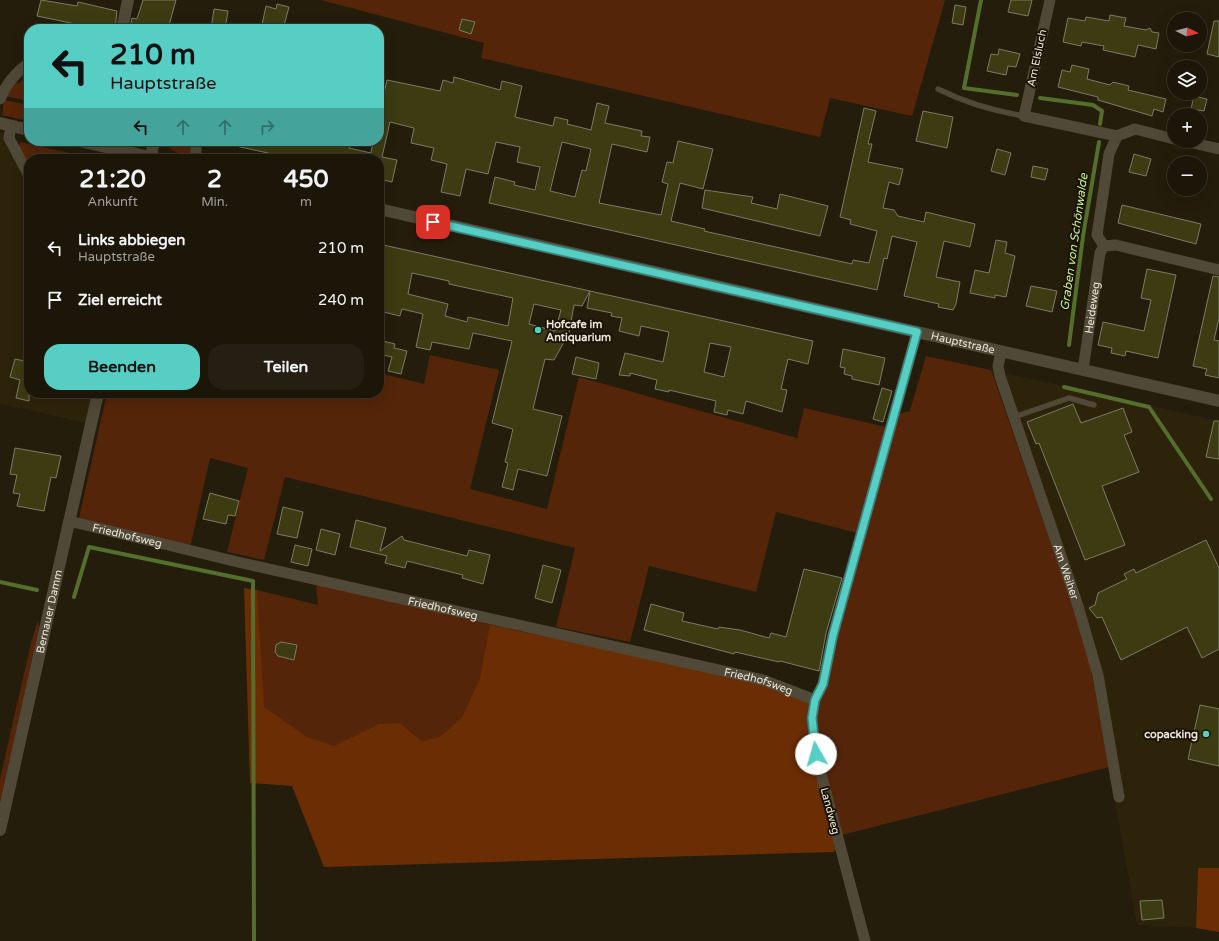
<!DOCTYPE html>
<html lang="de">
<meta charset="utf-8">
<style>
body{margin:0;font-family:"Varela Round",sans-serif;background:#241f12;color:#f1f3f6;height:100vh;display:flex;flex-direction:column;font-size:15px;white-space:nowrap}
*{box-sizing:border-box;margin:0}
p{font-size:13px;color:#a09f9c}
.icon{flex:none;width:22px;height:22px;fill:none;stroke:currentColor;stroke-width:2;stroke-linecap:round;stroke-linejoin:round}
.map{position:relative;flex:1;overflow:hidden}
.panel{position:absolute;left:24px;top:154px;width:360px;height:244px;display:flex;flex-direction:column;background:#1b1608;border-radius:16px;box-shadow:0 4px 16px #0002,0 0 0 1px #393529}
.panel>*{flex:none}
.hud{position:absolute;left:24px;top:24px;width:360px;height:122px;border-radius:16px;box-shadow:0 4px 16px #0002,0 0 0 1px #393529;background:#56cec4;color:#111;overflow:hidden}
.needle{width:26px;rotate:96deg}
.buttons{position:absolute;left:1167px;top:12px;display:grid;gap:8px}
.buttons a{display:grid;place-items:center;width:40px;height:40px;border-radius:50%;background:#1b1608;box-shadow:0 4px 16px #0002,0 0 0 1px #393529;font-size:20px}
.pin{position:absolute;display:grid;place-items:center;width:34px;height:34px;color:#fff;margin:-17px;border-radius:8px;box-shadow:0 2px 6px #0006}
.me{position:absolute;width:44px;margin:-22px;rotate:353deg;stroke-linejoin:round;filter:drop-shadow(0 0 3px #0008)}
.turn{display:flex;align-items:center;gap:14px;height:84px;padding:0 20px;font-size:18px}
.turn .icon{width:52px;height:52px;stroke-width:2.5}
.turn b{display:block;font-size:28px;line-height:34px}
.lanes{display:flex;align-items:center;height:38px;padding:0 20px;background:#0003;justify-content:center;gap:20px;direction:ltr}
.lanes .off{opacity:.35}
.eta{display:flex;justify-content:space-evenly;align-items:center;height:68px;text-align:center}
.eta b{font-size:24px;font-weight:700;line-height:28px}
.action{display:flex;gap:8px;margin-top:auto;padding:8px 20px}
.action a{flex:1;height:46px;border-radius:16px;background:#56cec4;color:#111;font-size:16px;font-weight:700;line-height:46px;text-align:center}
.action a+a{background:#241f12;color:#f1f3f6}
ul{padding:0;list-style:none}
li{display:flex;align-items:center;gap:12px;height:52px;padding:0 20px}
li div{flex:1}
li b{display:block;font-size:15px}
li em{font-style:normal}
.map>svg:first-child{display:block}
</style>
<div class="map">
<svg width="1219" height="941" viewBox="0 0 1219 941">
<rect width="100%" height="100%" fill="#241d0b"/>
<g fill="#2d230b">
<path d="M0,133H3L29,180V393H93L86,423L0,404Z"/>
<path d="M991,370L1219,421V868H1198L1196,928L1137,925L1098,706L1069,594Z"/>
</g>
<g fill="#542509">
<path d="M321,0H945L912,116L830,98L820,137L481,58L484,43Z"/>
<path d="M29,73V101L5,96L14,82L19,83Z"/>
<path d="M4,100L29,105V121L2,115Z"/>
<path d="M160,141H194L193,152L188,157C177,154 169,148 160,141Z"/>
<path d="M20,142L70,153L69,159H29V168L19,146Z"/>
<path d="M430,355L499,370L470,489L547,509L579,377L797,438L804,408L886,427L857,533L776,512L756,592L649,566L630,642L556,627L575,548L285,477L264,560L227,552L248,468L210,458L190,548L79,518L107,393H379V373L424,384Z"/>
<path d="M926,356L991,370L1069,594L1089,658L1109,767L842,835L821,749L812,719L897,414L910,411Z"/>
<path d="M316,584L510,629L464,785L257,749V590L318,605Z"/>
<path d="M38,620L39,629L0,803V779L31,643Z"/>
</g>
<g fill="#6b2d04">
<path d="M244,588L257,590L264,707L307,737L334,746L379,724L399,723L422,741L439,737L462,718L480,678L490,625L762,681L814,701L810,718L838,843L834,852L324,867L292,786L250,783Z"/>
<path d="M1198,868H1219V932L1196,928Z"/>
</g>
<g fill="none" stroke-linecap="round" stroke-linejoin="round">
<g stroke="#546f2b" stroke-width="4">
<path d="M981,0L964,88L1017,95"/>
<path d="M1040,98L1093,105L1102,111L1100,124"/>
<path d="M1069,345L1083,236L1099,142"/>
<path d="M1064,387L1149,407L1211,499"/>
<path d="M0,582L37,590"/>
<path d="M74,597L89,547L253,581L254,941"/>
</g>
</g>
<g fill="#3c3b11" stroke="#7b7b67" fill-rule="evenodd">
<path d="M41,0L77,6L78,2L117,11L115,29H100L37,16Z"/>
<path d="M143,0H176L168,29H130L132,18L137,19Z"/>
<path d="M1011,0H1032L1028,16L1008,12Z"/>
<path d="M277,4L289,7L283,29H261L266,6L276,9Z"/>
<path d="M955,5L966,7L963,25L952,23Z"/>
<path d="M214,9L228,11L225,29H211Z"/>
<path d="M1110,15L1126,18L1124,26L1146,30L1150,28L1152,32L1159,33L1156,49L1138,45L1135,57L1103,50L1104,46L1082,42L1081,46L1063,42L1068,18L1085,21L1086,17L1109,21Z"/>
<path d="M462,19L475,22L471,34L459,30Z"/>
<path d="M1214,21H1219V57L1207,54Z"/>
<path d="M999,49L1020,54L1016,67L1008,66L1006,75L987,71L991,54L998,55Z"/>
<path d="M1072,65L1089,69L1087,79L1110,85L1113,82L1129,86L1128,90L1166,99L1163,112L1154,109L1152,116L1098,100V97L1058,87L1062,70L1070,72Z"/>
<path d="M454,77L500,90L502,81L522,86L515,117L553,126L555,117L568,120L567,124L591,130L597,103L609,106L605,123L642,131L641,136L650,137L647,152L612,144L599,203L661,215L668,184L662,182L667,162L673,163L678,141L713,149L703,189L680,183L671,221L705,229L704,231L852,264L853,260L869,263L877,231L850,224L851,220L840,217L864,108L876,111L868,144H872L868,162L903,169L899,185L889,182L883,208L894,210L898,216L924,222L926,212L975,224L970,247L944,241L936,277L960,282L956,304L953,310L938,307L939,304L904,296L917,242L892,236L887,259L884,258L877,290L489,203L495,177L515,182L514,185L535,190L540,167L517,162L520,147L496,142L488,174L466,169L460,196L441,192L447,164L431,160L434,148L411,143L414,128L390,122L382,157L397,160L392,182L379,179V159H295L236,146V141H350L349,148L371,153L373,141H379V91L384,93L387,80L440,91L443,80L453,83ZM562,142L591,149L586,171L582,170L575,197L550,191Z"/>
<path d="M1194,96L1207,99L1204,111L1191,109Z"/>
<path d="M923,111L953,117L947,148L916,141Z"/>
<path d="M997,149L1011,153L1005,175L991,171Z"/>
<path d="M1134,154L1151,159L1146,176L1129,172Z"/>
<path d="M1033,166L1048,169L1045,180L1031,177Z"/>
<path d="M705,190L753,197L751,203L777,209L780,194L828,206L820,236L702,208Z"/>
<path d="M1122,205L1201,224L1196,244L1118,223Z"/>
<path d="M996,240L1007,242L1005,253L1015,256L1006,297L995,295V298L970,293L975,270L989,273Z"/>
<path d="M379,244L590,291L582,306L574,305L569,333L554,360L545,359L537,392L533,409L562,416L547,476L518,469L513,490L502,487L508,463L505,462L513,429L492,423L512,341L473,333L469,349L432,342L430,350L416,347L423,314L402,309L400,316L379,311ZM412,273L449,281V284L513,298L508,326L468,317L467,322L445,316L448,304L408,294ZM534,304L561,310L555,331L529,324Z"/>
<path d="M1147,269L1176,275L1158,358L1126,351L1125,356L1111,353L1112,348L1098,345L1103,322L1144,331L1151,300L1141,298Z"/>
<path d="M1213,276L1219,277V318L1214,340L1219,341V378L1205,375L1207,369L1193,366Z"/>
<path d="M1031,286L1057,291L1052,312L1026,306Z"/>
<path d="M590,291L813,341L808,364L788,359L781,389L787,390L782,412L746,401L743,414L728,410L727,415L714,412L716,401L669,390V392L655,389L657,380L630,373V376L619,375L625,353L663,362L669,332L641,326L639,336L619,331L622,318L611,316L612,313L587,308ZM710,343L731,347L724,377L704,372Z"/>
<path d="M379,340L395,344L394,348L407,351L401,374L388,371L392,357L379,354Z"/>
<path d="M843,349L885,358L879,385L852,379V376L844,374L845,368L840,367Z"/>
<path d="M576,357L599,363L596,379L572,374Z"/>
<path d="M15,359L29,362V401L16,398L20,380L10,377Z"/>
<path d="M882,388L892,391L883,422L873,419Z"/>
<path d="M1073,404L1081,423L1123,408L1132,432L1124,435L1139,472L1102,486L1125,545L1085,560L1039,443L1036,444L1027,422Z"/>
<path d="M1214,421H1219V459L1206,457Z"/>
<path d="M15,448L61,456L56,478L51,477L44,511L17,506L20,494L13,493L17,475L10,474Z"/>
<path d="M210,493L239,501L235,516L228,515L226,524L203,519Z"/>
<path d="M283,507L303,512L297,538L277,534Z"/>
<path d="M356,520L386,528L380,551L402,536L404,540L420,544L467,556L469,550L490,555L483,584L462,578L463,575L407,561L405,568L385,563L387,556L350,547Z"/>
<path d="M321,529L340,534L335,555L316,550Z"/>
<path d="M1206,540L1219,568V649L1202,658L1187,627L1121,660L1102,617L1097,618L1089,608L1095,605L1098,593L1127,579L1124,574L1134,569L1136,573Z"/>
<path d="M295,545L312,549L308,566L291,562Z"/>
<path d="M543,565L561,570L552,603L535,598Z"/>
<path d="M804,569L842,578L826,633L819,671L780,661L779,662L735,652L734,654L644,630L651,604L684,613L682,621L718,629L719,627L740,630L769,638L771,633L786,637Z"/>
<path d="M281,642L297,645L294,660L278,656L275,652L276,645Z"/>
<path d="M1200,705L1219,709V766L1188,759Z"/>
<path d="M1162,900L1164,918L1142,920L1140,901Z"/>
</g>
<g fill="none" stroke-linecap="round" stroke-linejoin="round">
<g stroke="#514937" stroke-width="5.5">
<path d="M938,89C966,103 994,111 1024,116"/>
<path d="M1014,417L1069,398L1094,405"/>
</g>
<g stroke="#514937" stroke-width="11">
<path d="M1050,0L1024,116L1117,136L1135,129L1174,139"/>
<path d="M0,99C6,84 16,72 29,63"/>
<path d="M11,126L9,138L29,176"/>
<path d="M1184,141L1219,149"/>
<path d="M196,159V141"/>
<path d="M1104,246L1097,235L1109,154L1117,136"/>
<path id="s1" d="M1001,352L998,366L1000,376L1078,606L1098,675L1119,797"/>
<path id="s2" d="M1083,370L1100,253L1104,246L1116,245L1219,270"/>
<path id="s3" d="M69,521L242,563L763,680L815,700"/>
<path d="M865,941L816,754L812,719L815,700L823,684L833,635L917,332"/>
</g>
<g stroke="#514937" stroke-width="12">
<path d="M122,29L128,0"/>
<path d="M0,123L29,130"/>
<path d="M79,141L159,159"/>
<path d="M151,159L153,145L151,141"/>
<path id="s4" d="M379,209L1219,401"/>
<path id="s5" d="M0,830L98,393"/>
</g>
</g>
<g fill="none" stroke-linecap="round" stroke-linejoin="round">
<defs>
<path id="route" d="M433,222L917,332L833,635L823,684L815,700L812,718L816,754"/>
</defs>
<use href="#route" stroke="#38867f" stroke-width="10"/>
<use href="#route" stroke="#56cec4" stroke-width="7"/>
</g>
<g fill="#56cec4" stroke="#1a1304" stroke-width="1.5">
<circle cx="538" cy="330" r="4"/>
<circle cx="1206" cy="734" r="4"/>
</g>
<g text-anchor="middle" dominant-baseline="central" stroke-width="4" stroke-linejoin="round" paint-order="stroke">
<g font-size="11" fill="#eae5da" stroke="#1a1304">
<text transform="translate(1037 58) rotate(-78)">Am Elsluch</text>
<text stroke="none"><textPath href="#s2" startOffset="63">Heideweg</textPath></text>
<text stroke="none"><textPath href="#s4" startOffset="599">Hauptstraße</textPath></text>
<text stroke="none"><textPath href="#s3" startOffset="60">Friedhofsweg</textPath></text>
<text stroke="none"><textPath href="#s1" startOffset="231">Am Weiher</textPath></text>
<text stroke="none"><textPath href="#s3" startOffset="384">Friedhofsweg</textPath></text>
<text stroke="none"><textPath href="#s5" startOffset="224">Bernauer Damm</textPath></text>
<text stroke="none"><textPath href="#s3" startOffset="708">Friedhofsweg</textPath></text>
<text transform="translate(830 811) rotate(75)">Landweg</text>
</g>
<g font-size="11" font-weight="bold" fill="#eae5da" stroke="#1a1304" text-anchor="start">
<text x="546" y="324">Hofcafe im<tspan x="546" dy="13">Antiquarium</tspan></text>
<text x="1198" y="734" text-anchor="end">copacking</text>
</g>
<g font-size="12" font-style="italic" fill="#c9f292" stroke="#1a1304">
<text transform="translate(1074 242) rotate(-82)">Graben von Schönwalde</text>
</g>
</g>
</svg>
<div class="buttons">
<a><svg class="needle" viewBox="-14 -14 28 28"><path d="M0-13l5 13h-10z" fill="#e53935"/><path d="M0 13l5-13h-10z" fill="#a09f9c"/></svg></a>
<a><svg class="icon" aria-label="layers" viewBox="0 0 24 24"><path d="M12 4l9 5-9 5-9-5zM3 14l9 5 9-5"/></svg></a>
<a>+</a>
<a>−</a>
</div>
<div class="pin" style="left:433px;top:222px;background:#d93025"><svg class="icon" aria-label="arrive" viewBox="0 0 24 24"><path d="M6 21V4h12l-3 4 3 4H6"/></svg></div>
<svg class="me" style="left:816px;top:754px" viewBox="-20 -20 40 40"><circle r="19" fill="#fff"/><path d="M0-13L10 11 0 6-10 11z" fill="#56cec4"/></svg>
<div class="hud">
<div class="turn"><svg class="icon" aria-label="left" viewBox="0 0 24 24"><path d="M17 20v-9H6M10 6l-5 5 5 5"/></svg><div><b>210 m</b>Hauptstraße</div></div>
<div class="lanes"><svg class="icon" aria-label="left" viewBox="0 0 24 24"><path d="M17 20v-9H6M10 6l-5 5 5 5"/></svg><svg class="icon off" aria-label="ahead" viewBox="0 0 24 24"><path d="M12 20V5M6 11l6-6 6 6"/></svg><svg class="icon off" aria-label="ahead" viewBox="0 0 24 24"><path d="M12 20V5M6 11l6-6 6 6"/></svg><svg class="icon off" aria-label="right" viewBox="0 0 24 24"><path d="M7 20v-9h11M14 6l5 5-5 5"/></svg></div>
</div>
<section class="panel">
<div class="eta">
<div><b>21:20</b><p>Ankunft</p></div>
<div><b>2</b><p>Min.</p></div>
<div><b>450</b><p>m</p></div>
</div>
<ul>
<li><svg class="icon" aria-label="left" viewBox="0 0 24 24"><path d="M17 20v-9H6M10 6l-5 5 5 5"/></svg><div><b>Links abbiegen</b><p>Hauptstraße</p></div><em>210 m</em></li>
<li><svg class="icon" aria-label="arrive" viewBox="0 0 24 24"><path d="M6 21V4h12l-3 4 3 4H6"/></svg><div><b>Ziel erreicht</b></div><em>240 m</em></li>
</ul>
<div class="action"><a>Beenden</a><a>Teilen</a></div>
</section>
</div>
